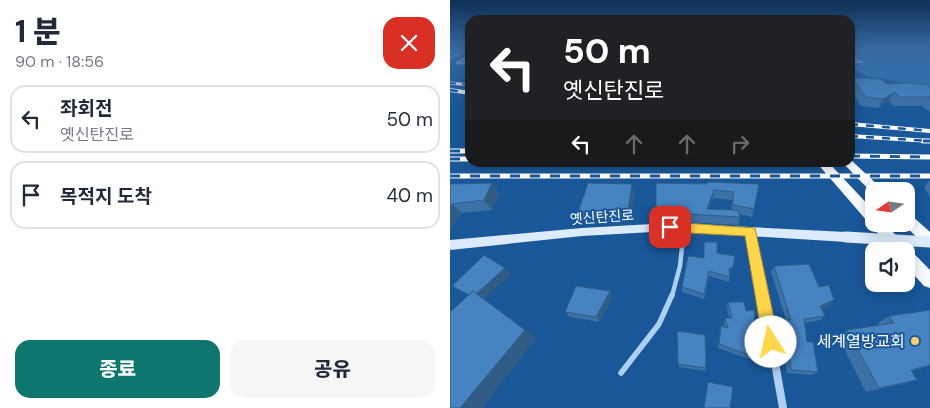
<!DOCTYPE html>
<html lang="ko">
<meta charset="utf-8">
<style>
body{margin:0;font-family:"DM Sans","Noto Sans KR",sans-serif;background:#f6f6f7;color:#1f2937;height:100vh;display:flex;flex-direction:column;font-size:19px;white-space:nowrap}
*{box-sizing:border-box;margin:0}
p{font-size:16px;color:#747a83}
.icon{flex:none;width:28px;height:28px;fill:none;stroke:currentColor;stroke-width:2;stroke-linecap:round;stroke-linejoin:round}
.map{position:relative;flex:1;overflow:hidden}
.sheet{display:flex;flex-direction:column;background:#fff;width:450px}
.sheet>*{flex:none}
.top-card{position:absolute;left:15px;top:15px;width:390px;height:152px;border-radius:15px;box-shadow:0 2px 12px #0003;background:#202124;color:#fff;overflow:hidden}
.needle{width:32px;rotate:257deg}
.tools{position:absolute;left:415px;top:182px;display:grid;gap:10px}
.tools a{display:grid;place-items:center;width:50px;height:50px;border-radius:10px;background:#fff;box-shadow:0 2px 12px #0003;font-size:25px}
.pin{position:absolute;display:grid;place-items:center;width:42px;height:42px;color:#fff;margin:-21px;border-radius:10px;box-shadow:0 2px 8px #0006}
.me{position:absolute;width:55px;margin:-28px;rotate:350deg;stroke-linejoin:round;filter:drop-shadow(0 0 4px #0008)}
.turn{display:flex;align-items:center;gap:18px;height:105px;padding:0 15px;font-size:22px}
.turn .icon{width:65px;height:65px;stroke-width:2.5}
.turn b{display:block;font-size:35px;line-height:42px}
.lanes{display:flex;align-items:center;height:48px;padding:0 15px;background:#0003;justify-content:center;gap:25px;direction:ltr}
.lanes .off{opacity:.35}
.round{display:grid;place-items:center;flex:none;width:52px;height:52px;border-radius:15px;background:#f6f6f7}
.headline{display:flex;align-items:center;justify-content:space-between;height:85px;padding:0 15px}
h1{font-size:30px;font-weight:800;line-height:38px}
.primary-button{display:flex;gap:10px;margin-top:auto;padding:10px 15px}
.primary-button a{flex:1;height:58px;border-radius:15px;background:#0f766e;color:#fff;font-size:20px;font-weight:800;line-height:58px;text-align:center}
.primary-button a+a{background:#f6f6f7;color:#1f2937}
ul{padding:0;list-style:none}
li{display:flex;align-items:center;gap:15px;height:68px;margin:0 10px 8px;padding:0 5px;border:2px solid #e0e1e3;border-radius:15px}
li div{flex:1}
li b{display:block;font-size:19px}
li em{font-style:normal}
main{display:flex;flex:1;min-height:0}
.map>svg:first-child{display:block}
</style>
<main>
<section class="sheet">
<div class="headline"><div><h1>1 분</h1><p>90 m · 18:56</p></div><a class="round" style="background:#d93025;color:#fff"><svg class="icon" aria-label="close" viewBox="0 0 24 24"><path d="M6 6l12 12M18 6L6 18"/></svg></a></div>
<ul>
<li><svg class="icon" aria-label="left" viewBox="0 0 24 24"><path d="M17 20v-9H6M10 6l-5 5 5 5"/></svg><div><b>좌회전</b><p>옛신탄진로</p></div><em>50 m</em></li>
<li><svg class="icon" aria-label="arrive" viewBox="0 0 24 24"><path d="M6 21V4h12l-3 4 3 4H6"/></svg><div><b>목적지 도착</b></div><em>40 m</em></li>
</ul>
<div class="primary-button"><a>종료</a><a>공유</a></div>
</section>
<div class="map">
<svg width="480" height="408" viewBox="0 0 480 408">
<rect width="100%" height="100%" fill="#195798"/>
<path fill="#2d72b5" d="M400,49H480V88L413,75L400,67V64L414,62L400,54Z"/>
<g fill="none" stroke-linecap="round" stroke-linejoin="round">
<g stroke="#adcff1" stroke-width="2">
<path d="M400,55L412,62H400"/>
<path d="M0,58L18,49"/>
</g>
<path stroke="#adcff1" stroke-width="4.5" d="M222,296L230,266L234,228"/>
<path stroke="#adcff1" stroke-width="5.5" d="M171,373L209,324L222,295"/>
<g stroke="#adcff1" stroke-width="2.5">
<path d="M7,63L20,55"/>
<path d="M8,63H20"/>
</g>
<path stroke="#adcff1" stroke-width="5.5" d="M301,231L313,296"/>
<path stroke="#adcff1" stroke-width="8" d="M313,295L333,408"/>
<path fill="#dcebfb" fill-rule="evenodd" d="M220,223L396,232L400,234L402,237L400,240L396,242L220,231L132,236L0,250V240L132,228Z"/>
<g fill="#f7fbff" fill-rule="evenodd">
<path d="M400,159L431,188L433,191H424L423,194L392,162H400Z"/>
<path d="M366,162H378L424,211V224H435L480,270V288L474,286L456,266V251H443Z"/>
<path d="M456,214L461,215L480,232V247L475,245L453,224H456Z"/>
</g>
<defs>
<path id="rail-far2" d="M0,83L20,85"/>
<g id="rail-far1">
<path d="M0,90L20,93"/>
<path d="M400,124L480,131"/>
<path d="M400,136L480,141"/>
</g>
<g id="rail">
<path d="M473,141H480"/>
<path d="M0,151H20"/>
<path d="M400,156L480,157"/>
<path d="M0,159H20"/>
<path d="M0,176H480"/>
</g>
</defs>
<use href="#rail-far2" stroke="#fff" stroke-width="3"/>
<use href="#rail-far1" stroke="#fff" stroke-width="4"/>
<use href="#rail" stroke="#fff" stroke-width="5"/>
<use href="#rail-far2" stroke="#195798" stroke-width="2" stroke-dasharray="6" stroke-linecap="butt"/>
<use href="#rail-far1" stroke="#195798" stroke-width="2.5" stroke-dasharray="8" stroke-linecap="butt"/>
<use href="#rail" stroke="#195798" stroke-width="3" stroke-dasharray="10" stroke-linecap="butt"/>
<path stroke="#dcebfb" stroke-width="11" d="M396,237L480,242"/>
</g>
<g fill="#3c71a5" fill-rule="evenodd">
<path d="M403,78L437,84L480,85V112L472,106H444L439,101L428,108L411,106L400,88V84Z"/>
<path d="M480,180V197L474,187Z"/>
<path d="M42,183L49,193L42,210L12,213L2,227H0V184Z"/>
<path d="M206,183L309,184L302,217L289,214L290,217L288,225L236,222V217L207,219L206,211ZM263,198L282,200V210L259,209Z"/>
<path d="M184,194L181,221H132L128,212Z"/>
<path d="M267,253L281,272L280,273V277L279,282L259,276L254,299L232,292V287L253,258Z"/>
<path d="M324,266L369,287L384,300L379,306L371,309L375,316L370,320L354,323L357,342L368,372L362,375L337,373L334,352L330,351L327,325L330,320H336L321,272Z"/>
<path d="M163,296L149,322L120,317L115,312Z"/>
<path d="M278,302L302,356L299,359L268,348L271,326L275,327L274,323L275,318H279L277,307Z"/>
<path d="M480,310V366L461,371L467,380L452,384L416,392L388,337L397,330L430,325L428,323L439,316Z"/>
<path d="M228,364L256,368L255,371L229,367Z"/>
</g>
<g fill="#315c86">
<path d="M445,92L439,101L428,108L433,99Z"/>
<path d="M42,183L49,193L42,210L34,200Z"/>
<path d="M182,184L184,194L181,221L178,211Z"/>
<path d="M264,190L263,198L257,215V209Z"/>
<path d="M2,204L12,213L2,227L0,225V206Z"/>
<path d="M283,267L281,272L278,274L279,269Z"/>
<path d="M55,268L61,274L34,299L87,338L32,408H10L23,297Z"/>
<path d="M160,291L163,296L149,322L146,317Z"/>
<path d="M384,300L379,306L366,311L370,306Z"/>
</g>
<g fill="#4683c0" stroke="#315c86">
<path d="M403,78L430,79L437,84L459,83L480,85V98L478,97H450L445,92L433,99L416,97Z"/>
<path d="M257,182L309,184L304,209L283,205V192L264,190L257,209L288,210L290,217L236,214V209L206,211V183L257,184Z"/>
<path d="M42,183L34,200L2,204L0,206V184Z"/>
<path d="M138,183L182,184L178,211L128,212Z"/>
<path d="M254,242H267V253L285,256L283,267L279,269L280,277L259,271L254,294L232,287L238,256L254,258Z"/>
<path d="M34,255L55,268L26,294L23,291L19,295L2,286Z"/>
<path d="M359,264L369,287L379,285L384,300L370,306L375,316L354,319L357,342H363L368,372L341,370L338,348L333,347L330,320H341L324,266Z"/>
<path d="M126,286L160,291L146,317L115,312Z"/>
<path d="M23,291L75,330L10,408H0V312Z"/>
<path d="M278,302H294L296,311L304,310L306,339L302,356L269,344L271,326L278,328L275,318H282Z"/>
<path d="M480,310V365L461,370L467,380L429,388L397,330L444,323L439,316Z"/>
<path d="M227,331L255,335L256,368L228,364Z"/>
<path d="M258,382L283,387L280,408H254Z"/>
</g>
<linearGradient id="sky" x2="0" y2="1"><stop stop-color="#0e3054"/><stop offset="0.46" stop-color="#3869a2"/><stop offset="1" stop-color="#3869a2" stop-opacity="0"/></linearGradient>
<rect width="480" height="106" fill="url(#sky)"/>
<path fill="#ffd54a" stroke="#a68a30" d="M220,222L305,228L329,342L327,348L321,351L315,348L313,342L295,236L220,232L216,231L214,227L216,224Z"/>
<circle fill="#ffcd6d" stroke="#195798" stroke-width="2" cx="465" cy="341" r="5"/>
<g text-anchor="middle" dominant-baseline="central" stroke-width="4" stroke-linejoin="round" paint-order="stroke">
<g font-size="14" fill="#fff" stroke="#195798">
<text transform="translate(152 217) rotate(-4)">옛신탄진로</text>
</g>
<g font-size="16" fill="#fff" stroke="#195798" text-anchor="end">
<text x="455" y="341">세계열방교회</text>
</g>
</g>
</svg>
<div class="tools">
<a><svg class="needle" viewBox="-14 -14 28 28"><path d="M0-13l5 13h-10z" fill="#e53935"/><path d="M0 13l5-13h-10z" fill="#747a83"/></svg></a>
<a><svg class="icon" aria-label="sound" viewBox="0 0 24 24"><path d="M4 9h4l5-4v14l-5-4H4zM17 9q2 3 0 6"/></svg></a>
</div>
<div class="pin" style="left:220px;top:227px;background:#d93025"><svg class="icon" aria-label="arrive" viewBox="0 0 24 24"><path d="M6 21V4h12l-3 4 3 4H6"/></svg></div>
<svg class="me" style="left:321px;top:342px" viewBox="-20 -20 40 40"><circle r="19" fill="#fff"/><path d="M0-13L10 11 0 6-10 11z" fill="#ffd54a"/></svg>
<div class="top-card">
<div class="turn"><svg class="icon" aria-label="left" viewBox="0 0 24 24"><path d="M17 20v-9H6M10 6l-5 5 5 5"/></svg><div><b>50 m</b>옛신탄진로</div></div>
<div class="lanes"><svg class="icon" aria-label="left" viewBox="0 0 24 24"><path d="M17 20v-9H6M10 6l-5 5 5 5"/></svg><svg class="icon off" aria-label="ahead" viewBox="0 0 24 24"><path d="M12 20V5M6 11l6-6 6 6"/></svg><svg class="icon off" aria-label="ahead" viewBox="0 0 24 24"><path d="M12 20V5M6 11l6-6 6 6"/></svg><svg class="icon off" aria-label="right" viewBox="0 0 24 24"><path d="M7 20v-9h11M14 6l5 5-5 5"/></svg></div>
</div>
</div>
</main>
